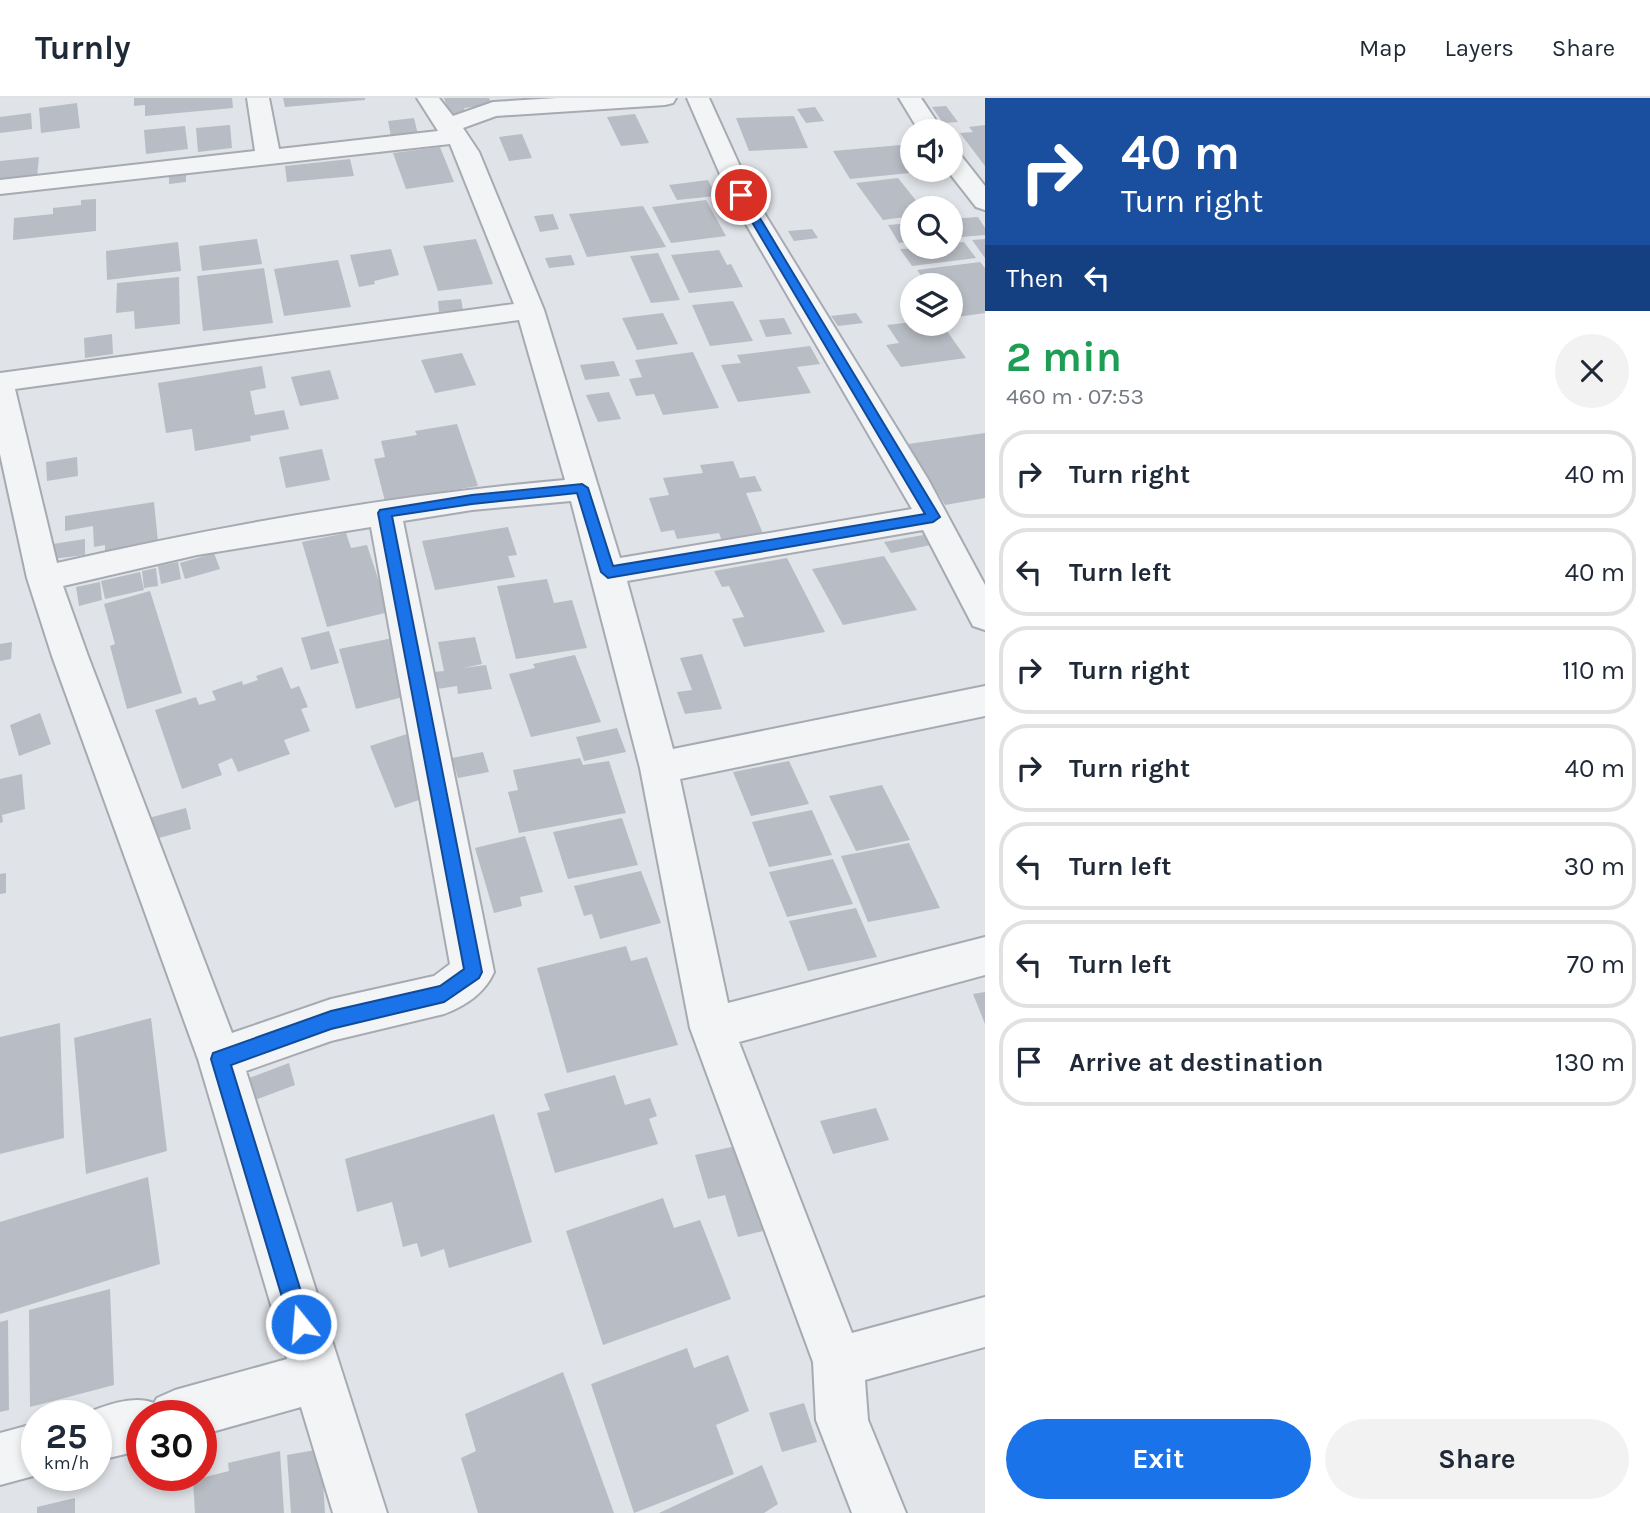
<!DOCTYPE html>
<meta charset="utf-8">
<style>
body{margin:0;font-family:Karla,sans-serif;background:#f2f2f3;color:#1f2937;height:100vh;display:flex;flex-direction:column;font-size:26px;white-space:nowrap}
*{box-sizing:border-box;margin:0}
p{font-size:23px;color:#747a83}
.icon{flex:none;width:38px;height:38px;fill:none;stroke:currentColor;stroke-width:2;stroke-linecap:round;stroke-linejoin:round}
.map{position:relative;flex:1;overflow:hidden}
.drawer{display:flex;flex-direction:column;background:#fff;width:665px}
.drawer>*{flex:none}
.banner{background:#1a4fa0;color:#fff;overflow:hidden}
.controls{position:absolute;left:900px;top:21px;display:grid;gap:14px}
.controls a{display:grid;place-items:center;width:63px;height:63px;border-radius:50%;background:#fff;box-shadow:0 4px 10px #0003;font-size:35px}
.speed{position:absolute;left:21px;top:1302px;display:flex;gap:14px;font-size:35px;font-weight:700;text-align:center}
.speed>*{display:grid;place-content:center;width:91px;height:91px;border-radius:50%;background:#fff;box-shadow:0 4px 10px #0003;line-height:1}
.speed small{font-size:18px;font-weight:400}
.speed .limit{border:10px solid #d22;background:#fff;color:#111}
.pin{position:absolute;display:grid;place-items:center;width:60px;height:60px;color:#fff;margin:-30px;border:4px solid #fff;border-radius:50%;box-shadow:0 2px 7px #0007}
.me{position:absolute;width:77px;margin:-38px;rotate:343deg;stroke-linejoin:round;filter:drop-shadow(0 0 5px #0008)}
.turn{display:flex;align-items:center;gap:24px;height:147px;padding:0 21px;font-size:32px}
.turn .icon{width:91px;height:91px;stroke-width:2.5}
.turn b{display:block;font-size:49px;line-height:60px}
.then{display:flex;align-items:center;height:66px;padding:0 21px;background:#0003;gap:14px;font-size:26px}
.round{display:grid;place-items:center;flex:none;width:74px;height:74px;border-radius:37px;background:#f2f2f3}
.overview{display:flex;align-items:center;justify-content:space-between;height:119px;padding:0 21px}
h1{font-size:42px;font-weight:700;line-height:52px;color:#1e9e55}
.cta{display:flex;gap:14px;margin-top:auto;padding:14px 21px}
.cta a{flex:1;height:80px;border-radius:42px;background:#1a73e8;color:#fff;font-size:28px;font-weight:700;line-height:80px;text-align:center}
.cta a+a{background:#f2f2f3;color:#1f2937}
ul{padding:0;list-style:none}
li{display:flex;align-items:center;gap:21px;height:88px;margin:0 14px 10px;padding:0 7px;border:4px solid #e0e1e3;border-radius:28px}
li div{flex:1}
li b{display:block;font-size:26px}
li em{font-style:normal}
header{display:flex;align-items:center;gap:42px;box-sizing:border-box;height:98px;padding:0 35px;background:#fff;border-bottom:2px solid #e0e1e3}
header strong{font-size:33px}
nav{display:flex;gap:38px;margin-inline-start:auto;font-size:24px}
main{display:flex;flex:1;min-height:0}
.map>svg:first-child{display:block}
</style>
<header>
<strong>Turnly</strong>
<nav><a>Map</a><a>Layers</a><a>Share</a></nav>
</header>
<main>
<div class="map">
<svg width="985" height="1415" viewBox="0 0 985 1415">
<rect width="100%" height="100%" fill="#e0e3e8"/>
<g fill="#b8bcc4">
<path d="M134,0H232L233,10L145,18V7L134,8Z"/>
<path d="M283,0H365V2L285,9Z"/>
<path d="M444,0H489L492,7L464,10L466,16L450,18Z"/>
<path d="M77,5L80,30L41,35L39,10Z"/>
<path d="M946,8L958,24L943,25L932,9Z"/>
<path d="M815,9L824,23L806,25L797,11Z"/>
<path d="M31,15L32,31L0,35V19Z"/>
<path d="M635,16L649,45L621,48L607,19Z"/>
<path d="M794,18L808,50L749,53L736,20Z"/>
<path d="M414,20L419,41L392,43L388,23Z"/>
<path d="M230,27L232,50L198,54L196,30Z"/>
<path d="M985,27V68L960,35L973,34L969,29Z"/>
<path d="M185,28L188,51L146,56L144,32Z"/>
<path d="M522,36L532,60L509,63L499,39Z"/>
<path d="M901,47L912,63V72L920,74L850,81L833,53Z"/>
<path d="M440,49L454,84L406,91L393,55Z"/>
<path d="M39,59L37,79L0,83V63Z"/>
<path d="M350,61L354,78L287,84L285,68Z"/>
<path d="M186,75V84L169,86V76Z"/>
<path d="M898,80L922,110H912V118L883,122L856,85Z"/>
<path d="M708,82L716,98L677,102L669,87Z"/>
<path d="M96,101V133L13,142L14,120L53,116V110L81,107V102Z"/>
<path d="M706,102L726,138L671,145L652,109Z"/>
<path d="M643,108L666,149L587,159L569,116Z"/>
<path d="M553,116L559,131L540,134L534,118Z"/>
<path d="M978,119L985,130V137L950,140V121Z"/>
<path d="M912,125V143L899,145L888,127Z"/>
<path d="M812,131L818,140L794,143L788,133Z"/>
<path d="M257,141L262,166L202,173L199,148Z"/>
<path d="M476,141L493,186L438,193L423,148Z"/>
<path d="M985,141V160L972,142Z"/>
<path d="M178,144L181,173L107,182L106,153Z"/>
<path d="M964,144L976,160L912,168L900,151L950,149V145Z"/>
<path d="M391,151L399,177L374,183L375,186L359,189L350,157Z"/>
<path d="M719,152L727,167L731,166L743,189L689,195L671,157Z"/>
<path d="M658,155L680,202L651,205L630,158Z"/>
<path d="M571,157L575,167L549,170L545,160Z"/>
<path d="M338,162L351,209L284,218L274,171Z"/>
<path d="M980,164L985,170V215L950,220V187H928L917,172Z"/>
<path d="M264,170L273,225L203,233L197,178Z"/>
<path d="M179,179L180,226L135,231L134,213L116,215L117,185Z"/>
<path d="M461,201L463,212L439,214L438,203Z"/>
<path d="M733,203L753,243L710,248L692,207Z"/>
<path d="M663,215L678,246L637,252L622,220Z"/>
<path d="M856,215L863,225L838,228L831,218Z"/>
<path d="M784,220L792,236L766,239L759,222Z"/>
<path d="M912,224L942,226L966,260L901,269L886,247L899,245L887,227Z"/>
<path d="M112,236L113,256L85,260L84,240Z"/>
<path d="M810,248L820,266L797,269L811,295L738,304L721,267L741,265L737,257Z"/>
<path d="M693,254L719,310L663,317L654,296L636,298L629,281L642,279L635,262Z"/>
<path d="M462,255L476,287L435,295L421,262Z"/>
<path d="M614,263L620,278L585,282L580,267Z"/>
<path d="M262,268L266,290L250,293L255,317L284,312L289,331L250,338L251,343L195,353L192,331L166,335L158,285Z"/>
<path d="M330,272L339,301L300,308L291,279Z"/>
<path d="M609,294L621,321L598,324L586,297Z"/>
<path d="M457,326L478,388L385,403L374,361L385,359L381,343L417,337L415,333Z"/>
<path d="M985,335V400L945,407L908,346Z"/>
<path d="M322,351L330,382L286,390L279,359Z"/>
<path d="M77,359L78,378L47,383L46,364Z"/>
<path d="M733,363L740,380L755,378L762,393L746,395L764,438L722,443L719,435L677,441L674,432L661,434L649,400L669,397L663,380L703,375L700,367Z"/>
<path d="M154,404L158,444L140,446V451L105,457V447L94,449L93,428L65,433V418Z"/>
<path d="M508,429L517,457L508,458L515,479L435,492L422,443Z"/>
<path d="M346,435L351,450L367,447L389,514L327,529L302,444Z"/>
<path d="M929,436L936,446L891,455L884,444Z"/>
<path d="M85,441V457L53,461V446Z"/>
<path d="M214,455L220,471L185,481L180,465Z"/>
<path d="M884,458L917,512L843,527L812,471Z"/>
<path d="M787,460L825,534L744,549L732,521L744,519L729,488L722,489L714,473Z"/>
<path d="M178,464L181,481L161,486L158,468Z"/>
<path d="M156,470L158,488L144,490L142,473Z"/>
<path d="M140,474L144,492L105,501L101,483Z"/>
<path d="M547,481L554,505L572,502L587,550L516,561L497,488Z"/>
<path d="M100,484L102,502L79,508L76,489Z"/>
<path d="M150,493L182,595L127,611L110,548L115,546L104,506Z"/>
<path d="M329,533L339,565L311,572L301,540Z"/>
<path d="M475,539L482,566L463,570L486,567L492,591L458,596L457,588L437,591L434,574L444,573L438,544Z"/>
<path d="M393,540L411,597L356,611L339,551Z"/>
<path d="M12,544L11,561L0,563V546Z"/>
<path d="M702,556L722,611L685,616L677,594L692,592L680,560Z"/>
<path d="M575,557L601,624L531,639L509,576L535,570L533,566Z"/>
<path d="M282,569L291,591L299,588L308,609L301,611L310,633L284,642L290,656L238,674L232,660L218,666L222,677L182,691L155,612L196,599L199,607L216,602L212,593L242,583L243,587L258,582L256,578Z"/>
<path d="M40,615L51,646L19,658L10,627Z"/>
<path d="M617,630L626,654L584,663L576,639Z"/>
<path d="M410,635L437,696L395,710L370,648Z"/>
<path d="M483,654L489,674L458,680L452,660Z"/>
<path d="M580,660L583,667L609,663L626,715L519,735L508,694L518,692L513,672Z"/>
<path d="M789,663L809,706L751,718L733,674Z"/>
<path d="M22,676L25,711L2,717L3,724L0,725V681Z"/>
<path d="M882,687L910,742L856,753L829,698Z"/>
<path d="M186,710L191,731L145,744L141,722Z"/>
<path d="M812,712L832,757L769,769L752,724Z"/>
<path d="M622,720L638,767L568,781L553,734Z"/>
<path d="M525,738L543,794L520,799L522,808L494,815L475,750Z"/>
<path d="M909,745L940,810L868,824L841,758Z"/>
<path d="M833,761L853,806L787,819L769,774Z"/>
<path d="M641,773L661,825L600,841L592,816L584,818L574,788Z"/>
<path d="M6,775V795L0,796V776Z"/>
<path d="M856,810L877,859L808,873L789,823Z"/>
<path d="M626,848L631,863L647,859L678,947L567,975L537,870Z"/>
<path d="M985,894V926L973,896Z"/>
<path d="M151,920L167,1053L86,1076L74,940Z"/>
<path d="M60,925L64,1040L0,1056V939Z"/>
<path d="M289,965L295,987L255,1002L249,980Z"/>
<path d="M615,977L625,1007L650,1000L657,1018L649,1021L658,1046L555,1075L537,1015L550,1012L544,996Z"/>
<path d="M876,1010L889,1042L833,1056L820,1023Z"/>
<path d="M494,1016L532,1144L449,1170L444,1151L421,1159L417,1145L403,1149L392,1104L357,1114L345,1061Z"/>
<path d="M736,1048L763,1133L738,1139L725,1097L708,1101L695,1057Z"/>
<path d="M148,1079L160,1166L0,1216V1124Z"/>
<path d="M663,1100L674,1130L700,1122L731,1201L603,1247L566,1133Z"/>
<path d="M110,1191L114,1287L30,1309L29,1212Z"/>
<path d="M8,1222L9,1312L0,1314V1224Z"/>
<path d="M687,1250L694,1270L728,1257L749,1313L716,1327L734,1376L634,1415L591,1286Z"/>
<path d="M563,1274L614,1415H478L461,1360L476,1353L465,1316Z"/>
<path d="M804,1305L817,1344L782,1354L769,1315Z"/>
<path d="M321,1351L325,1415H291L287,1357Z"/>
<path d="M280,1353L284,1415H195L193,1382L229,1373L228,1365Z"/>
<path d="M762,1367L778,1406L764,1415H659Z"/>
<path d="M75,1400V1415H37V1409Z"/>
</g>
<g fill="none" stroke-linecap="round" stroke-linejoin="round">
<defs>
<g id="minor">
<path d="M247,0H269L279,51L438,33L417,0H439L453,18L493,4L557,0H676L673,5L665,7L496,18L463,30L479,54L544,212L620,460L912,411L729,97L687,0H709L753,97L928,381L985,487V532L973,528L923,432L627,483L673,651L985,588V618L680,681L728,905L985,839V877L739,944L852,1235L985,1199V1249L865,1282L868,1322L906,1415H852L816,1322L813,1264L690,930L640,670L571,403L472,412L403,423L494,874C485,895 465,908 444,916L331,943L246,973L387,1415H333L301,1309L201,1337V1318H142V1352L96,1363V1318H79C101,1309 132,1296 154,1305L157,1300L175,1292L287,1261L198,961L52,558L27,480L0,356V275L514,206L450,46L0,96V82L255,53ZM519,222L565,382C394,397 224,427 57,465L15,291ZM371,429L450,866L434,878L331,901L232,935L88,558L63,488L197,457Z"/>
<path d="M899,0H921L943,33H919Z"/>
<path d="M950,53L959,55L985,88V112L976,109L947,72H950Z"/>
<path d="M37,1325V1377L0,1387V1335Z"/>
</g>
</defs>
<use href="#minor" stroke="#a6aab2" stroke-width="4"/>
<use href="#minor" fill="#f3f4f6" fill-rule="evenodd"/>
</g>
<path fill="#1a73e8" stroke="#114b97" stroke-width="2" d="M741,94L746,97L940,419L933,424L608,480L601,474L577,395L472,406L392,418L482,874L479,880L444,904L331,931L231,967L311,1226L308,1234L301,1237L293,1234L290,1226L211,961L213,955L331,913L440,888L464,871L378,415L380,412L472,397L582,386L588,390L613,468L925,416L736,97Z"/>
</svg>
<div class="controls">
<a><svg class="icon" aria-label="sound" viewBox="0 0 24 24"><path d="M4 9h4l5-4v14l-5-4H4zM17 9q2 3 0 6"/></svg></a>
<a><svg class="icon" aria-label="search" viewBox="0 0 24 24"><circle cx="10" cy="10" r="6"/><path d="M15 15l6 6"/></svg></a>
<a><svg class="icon" aria-label="layers" viewBox="0 0 24 24"><path d="M12 4l9 5-9 5-9-5zM3 14l9 5 9-5"/></svg></a>
</div>
<div class="speed"><div>25<small>km/h</small></div><div class="limit">30</div></div>
<div class="pin" style="left:741px;top:97px;background:#d93025"><svg class="icon" aria-label="arrive" viewBox="0 0 24 24"><path d="M6 21V4h12l-3 4 3 4H6"/></svg></div>
<svg class="me" style="left:301px;top:1226px" viewBox="-20 -20 40 40"><circle r="17" fill="#1a73e8" stroke="#fff" stroke-width="3"/><path d="M0-11L8 9 0 5-8 9z" fill="#fff"/></svg>
</div>
<section class="drawer">
<div class="banner">
<div class="turn"><svg class="icon" aria-label="right" viewBox="0 0 24 24"><path d="M7 20v-9h11M14 6l5 5-5 5"/></svg><div><b>40 m</b>Turn right</div></div>
<div class="then">Then<svg class="icon" aria-label="left" viewBox="0 0 24 24"><path d="M17 20v-9H6M10 6l-5 5 5 5"/></svg></div>
</div>
<div class="overview"><div><h1>2 min</h1><p>460 m · 07:53</p></div><a class="round"><svg class="icon" aria-label="close" viewBox="0 0 24 24"><path d="M6 6l12 12M18 6L6 18"/></svg></a></div>
<ul>
<li><svg class="icon" aria-label="right" viewBox="0 0 24 24"><path d="M7 20v-9h11M14 6l5 5-5 5"/></svg><div><b>Turn right</b></div><em>40 m</em></li>
<li><svg class="icon" aria-label="left" viewBox="0 0 24 24"><path d="M17 20v-9H6M10 6l-5 5 5 5"/></svg><div><b>Turn left</b></div><em>40 m</em></li>
<li><svg class="icon" aria-label="right" viewBox="0 0 24 24"><path d="M7 20v-9h11M14 6l5 5-5 5"/></svg><div><b>Turn right</b></div><em>110 m</em></li>
<li><svg class="icon" aria-label="right" viewBox="0 0 24 24"><path d="M7 20v-9h11M14 6l5 5-5 5"/></svg><div><b>Turn right</b></div><em>40 m</em></li>
<li><svg class="icon" aria-label="left" viewBox="0 0 24 24"><path d="M17 20v-9H6M10 6l-5 5 5 5"/></svg><div><b>Turn left</b></div><em>30 m</em></li>
<li><svg class="icon" aria-label="left" viewBox="0 0 24 24"><path d="M17 20v-9H6M10 6l-5 5 5 5"/></svg><div><b>Turn left</b></div><em>70 m</em></li>
<li><svg class="icon" aria-label="arrive" viewBox="0 0 24 24"><path d="M6 21V4h12l-3 4 3 4H6"/></svg><div><b>Arrive at destination</b></div><em>130 m</em></li>
</ul>
<div class="cta"><a>Exit</a><a>Share</a></div>
</section>
</main>
